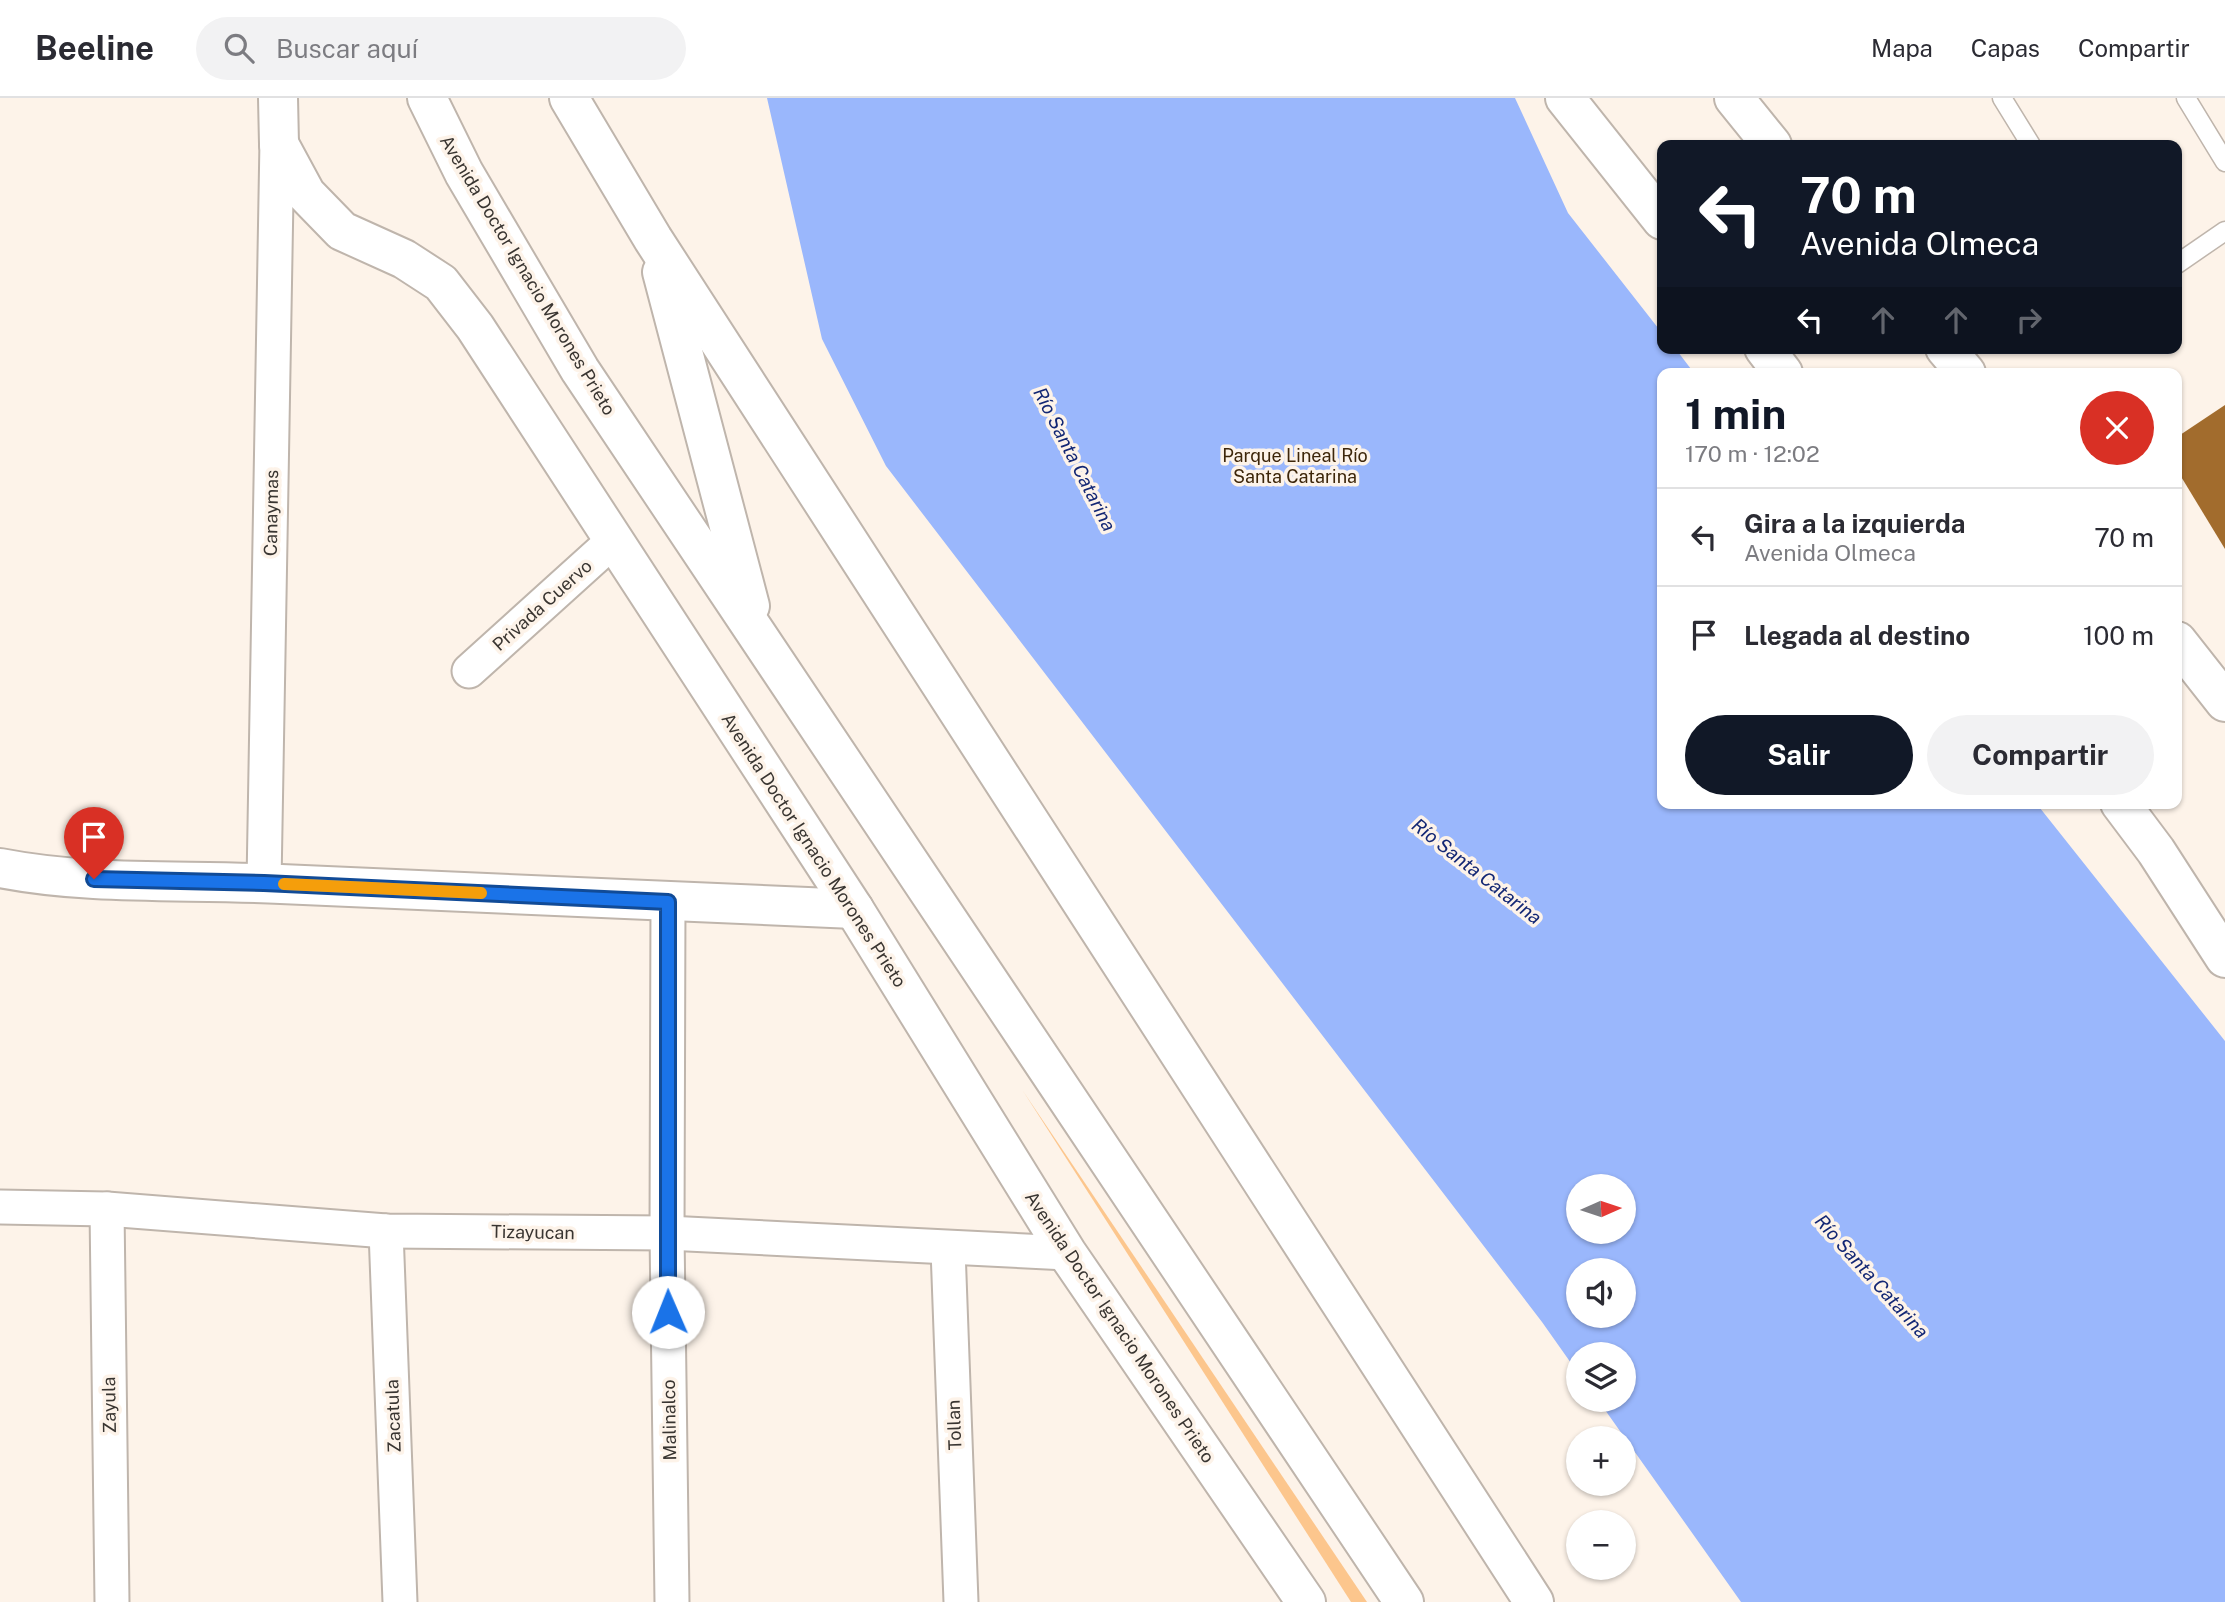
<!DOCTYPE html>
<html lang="es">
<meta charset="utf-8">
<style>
body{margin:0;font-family:"Public Sans",sans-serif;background:#f2f2f3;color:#2b2b33;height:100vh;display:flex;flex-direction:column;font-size:26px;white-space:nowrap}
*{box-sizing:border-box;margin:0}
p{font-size:23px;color:#7c7c81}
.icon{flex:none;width:38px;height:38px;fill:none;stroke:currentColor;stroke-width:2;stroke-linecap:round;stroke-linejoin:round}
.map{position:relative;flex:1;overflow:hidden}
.side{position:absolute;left:1657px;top:270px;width:525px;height:441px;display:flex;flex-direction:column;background:#fff;border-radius:14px;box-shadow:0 2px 5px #0004}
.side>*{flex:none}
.guide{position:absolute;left:1657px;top:42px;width:525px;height:214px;border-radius:14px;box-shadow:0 2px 5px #0004;background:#111827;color:#fff;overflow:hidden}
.needle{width:46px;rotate:87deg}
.fabs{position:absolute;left:1566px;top:1076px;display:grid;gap:14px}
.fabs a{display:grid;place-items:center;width:70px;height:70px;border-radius:50%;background:#fff;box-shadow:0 2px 5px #0004;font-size:35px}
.pin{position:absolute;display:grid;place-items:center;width:60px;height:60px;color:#fff;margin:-72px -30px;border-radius:50% 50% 50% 0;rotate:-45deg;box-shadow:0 0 7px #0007}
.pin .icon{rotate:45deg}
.me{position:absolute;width:77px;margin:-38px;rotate:359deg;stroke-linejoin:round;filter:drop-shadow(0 0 5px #0008)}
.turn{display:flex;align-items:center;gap:24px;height:147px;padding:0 28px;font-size:32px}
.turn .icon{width:91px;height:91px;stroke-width:2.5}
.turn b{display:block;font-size:49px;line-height:60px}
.lanes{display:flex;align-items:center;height:66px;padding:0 28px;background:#0003;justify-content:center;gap:35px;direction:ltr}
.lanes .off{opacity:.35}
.round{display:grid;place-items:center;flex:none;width:74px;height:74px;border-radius:37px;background:#f2f2f3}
.head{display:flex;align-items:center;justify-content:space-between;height:119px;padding:0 28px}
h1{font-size:42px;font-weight:700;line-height:52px;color:#111827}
.button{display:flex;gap:14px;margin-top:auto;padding:14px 28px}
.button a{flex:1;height:80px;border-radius:42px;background:#111827;color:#fff;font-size:28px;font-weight:700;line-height:80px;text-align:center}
.button a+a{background:#f2f2f3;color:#2b2b33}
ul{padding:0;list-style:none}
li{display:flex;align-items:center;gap:21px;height:98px;padding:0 28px;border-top:2px solid #e1e1e2}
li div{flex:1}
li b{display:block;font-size:26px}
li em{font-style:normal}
header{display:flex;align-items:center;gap:42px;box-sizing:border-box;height:98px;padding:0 35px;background:#fff;border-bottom:2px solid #e1e1e2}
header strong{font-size:33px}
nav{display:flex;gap:38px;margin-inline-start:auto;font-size:24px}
.search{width:490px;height:63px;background:#f2f2f3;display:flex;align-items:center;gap:18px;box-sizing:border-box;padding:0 24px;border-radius:38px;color:#7c7c81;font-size:26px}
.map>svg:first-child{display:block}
</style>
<header>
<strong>Beeline</strong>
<div class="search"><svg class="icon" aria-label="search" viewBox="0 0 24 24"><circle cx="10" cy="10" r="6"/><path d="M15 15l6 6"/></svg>Buscar aquí</div>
<nav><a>Mapa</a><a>Capas</a><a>Compartir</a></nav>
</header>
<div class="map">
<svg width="2225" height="1504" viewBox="0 0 2225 1504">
<rect width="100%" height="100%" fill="#fdf3e9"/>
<path fill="#fcc68d" d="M1023,993L1367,1504H1351Z"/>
<path fill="#9ab7fc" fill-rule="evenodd" d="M767,0H1515L1568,115L1662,235V250H1675L1694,275H1662V705H2036L2225,943V1504H1741L1598,1302H1624V1256H1578V1275L1542,1224L886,368L822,241ZM1578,1088H1624V1134H1578ZM1578,1172H1624V1218H1578Z"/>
<path fill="#a26c2d" d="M2225,307V451L2177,372V339Z"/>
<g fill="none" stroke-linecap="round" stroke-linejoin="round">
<defs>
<g id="lane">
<path d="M2002,0L2031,47"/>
<path d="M2186,0L2225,64"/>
<path d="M2177,166L2225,133"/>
</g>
<g id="street">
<path d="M469,573L614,442"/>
<path d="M264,785L277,42"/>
<path d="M668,804L667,1135L672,1504"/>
<path d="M0,1109L107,1111L386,1133L667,1135L1067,1155"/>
<path d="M107,1111L112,1504"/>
<path d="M386,1133L400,1504"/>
<path d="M948,1151L961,1504"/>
</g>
<g id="secondary">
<path d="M279,46L306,96L342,133L404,161L441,185L475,229L854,811L1067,1155L1306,1504"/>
<path d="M0,770C92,788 187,781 281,786C472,795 663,804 854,811"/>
</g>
<g id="highway">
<path d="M278,0L279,46"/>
<path d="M427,0L464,75L580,272L1404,1504"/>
<path d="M569,0L653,141L1534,1504"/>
<path d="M1565,0L1662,122"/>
<path d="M1734,0L1772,47"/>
<path d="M662,174L750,508"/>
<path d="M1764,250L1783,275"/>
<path d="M1945,250L1966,275"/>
<path d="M2177,543L2225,604"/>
<path d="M2120,705L2156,753L2225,860"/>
</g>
</defs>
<use href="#lane" stroke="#bfb5ac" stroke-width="21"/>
<use href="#street" stroke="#bfb5ac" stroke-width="37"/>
<use href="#secondary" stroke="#bfb5ac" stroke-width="42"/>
<use href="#highway" stroke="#bfb5ac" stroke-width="42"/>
<use href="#lane" stroke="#fff" stroke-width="18"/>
<use href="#street" stroke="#fff" stroke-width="33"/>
<use href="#secondary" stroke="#fff" stroke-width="38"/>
<use href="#highway" stroke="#fff" stroke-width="38"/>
</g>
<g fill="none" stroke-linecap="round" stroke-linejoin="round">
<defs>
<path id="route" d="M94,781L264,785L668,804V1214"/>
</defs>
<use href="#route" stroke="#114b97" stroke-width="18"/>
<use href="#route" stroke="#1a73e8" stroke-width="12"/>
<path stroke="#f59e0b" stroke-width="12" d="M284,786L481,795"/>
</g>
<g text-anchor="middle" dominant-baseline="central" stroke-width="7" stroke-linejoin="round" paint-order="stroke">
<g font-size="18" fill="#393531" stroke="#fdf3e9">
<text transform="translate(528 177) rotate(59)">Avenida Doctor Ignacio Morones Prieto</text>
<text transform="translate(271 415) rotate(-89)">Canaymas</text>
<text transform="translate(542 507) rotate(-42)">Privada Cuervo</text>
<text transform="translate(814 752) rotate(57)">Avenida Doctor Ignacio Morones Prieto</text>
<text transform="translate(533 1134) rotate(1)">Tizayucan</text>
<text transform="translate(1120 1229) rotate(56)">Avenida Doctor Ignacio Morones Prieto</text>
<text transform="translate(109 1307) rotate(-91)">Zayula</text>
<text transform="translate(393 1318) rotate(-92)">Zacatula</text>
<text transform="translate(669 1322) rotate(-91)">Malinalco</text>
<text transform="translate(954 1327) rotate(-92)">Tollan</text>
</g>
<g font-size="18" fill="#3d260a" stroke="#fdf3e9">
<text x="1295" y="357">Parque Lineal Río<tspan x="1295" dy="21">Santa Catarina</tspan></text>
</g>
<g font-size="19" font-style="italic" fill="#132774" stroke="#fdf3e9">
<text transform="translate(1075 361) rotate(63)">Río Santa Catarina</text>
<text transform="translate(1477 773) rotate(38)">Río Santa Catarina</text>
<text transform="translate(1872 1178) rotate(48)">Río Santa Catarina</text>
</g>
</g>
</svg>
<div class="fabs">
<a><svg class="needle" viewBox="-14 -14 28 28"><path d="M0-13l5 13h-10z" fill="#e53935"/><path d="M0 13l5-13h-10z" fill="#7c7c81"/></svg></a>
<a><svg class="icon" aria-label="sound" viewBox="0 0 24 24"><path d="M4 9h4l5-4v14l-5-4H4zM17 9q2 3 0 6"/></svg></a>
<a><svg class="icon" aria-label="layers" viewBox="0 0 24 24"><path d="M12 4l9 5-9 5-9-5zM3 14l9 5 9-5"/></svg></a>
<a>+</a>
<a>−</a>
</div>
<div class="pin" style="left:94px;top:781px;background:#d93025"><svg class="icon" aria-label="arrive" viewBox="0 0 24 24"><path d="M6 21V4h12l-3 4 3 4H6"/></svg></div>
<svg class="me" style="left:668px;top:1214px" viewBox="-20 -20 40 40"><circle r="19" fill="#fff"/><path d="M0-13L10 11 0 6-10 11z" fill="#1a73e8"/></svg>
<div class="guide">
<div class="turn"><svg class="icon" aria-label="left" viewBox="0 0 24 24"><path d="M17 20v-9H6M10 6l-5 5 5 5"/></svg><div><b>70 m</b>Avenida Olmeca</div></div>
<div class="lanes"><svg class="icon" aria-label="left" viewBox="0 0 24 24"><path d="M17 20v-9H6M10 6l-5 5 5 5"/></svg><svg class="icon off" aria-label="ahead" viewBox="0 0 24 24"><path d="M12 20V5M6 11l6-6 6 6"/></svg><svg class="icon off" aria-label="ahead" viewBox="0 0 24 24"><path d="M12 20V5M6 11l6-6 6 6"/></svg><svg class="icon off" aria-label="right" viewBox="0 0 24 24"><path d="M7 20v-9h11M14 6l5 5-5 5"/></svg></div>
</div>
<section class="side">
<div class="head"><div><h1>1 min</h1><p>170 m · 12:02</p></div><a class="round" style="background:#d93025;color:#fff"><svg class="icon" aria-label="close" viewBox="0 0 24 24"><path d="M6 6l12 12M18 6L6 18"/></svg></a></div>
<ul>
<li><svg class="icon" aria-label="left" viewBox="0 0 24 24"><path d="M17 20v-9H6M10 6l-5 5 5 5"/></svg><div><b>Gira a la izquierda</b><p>Avenida Olmeca</p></div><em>70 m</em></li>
<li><svg class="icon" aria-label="arrive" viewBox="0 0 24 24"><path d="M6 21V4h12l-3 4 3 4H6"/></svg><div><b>Llegada al destino</b></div><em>100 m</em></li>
</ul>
<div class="button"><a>Salir</a><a>Compartir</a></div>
</section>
</div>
